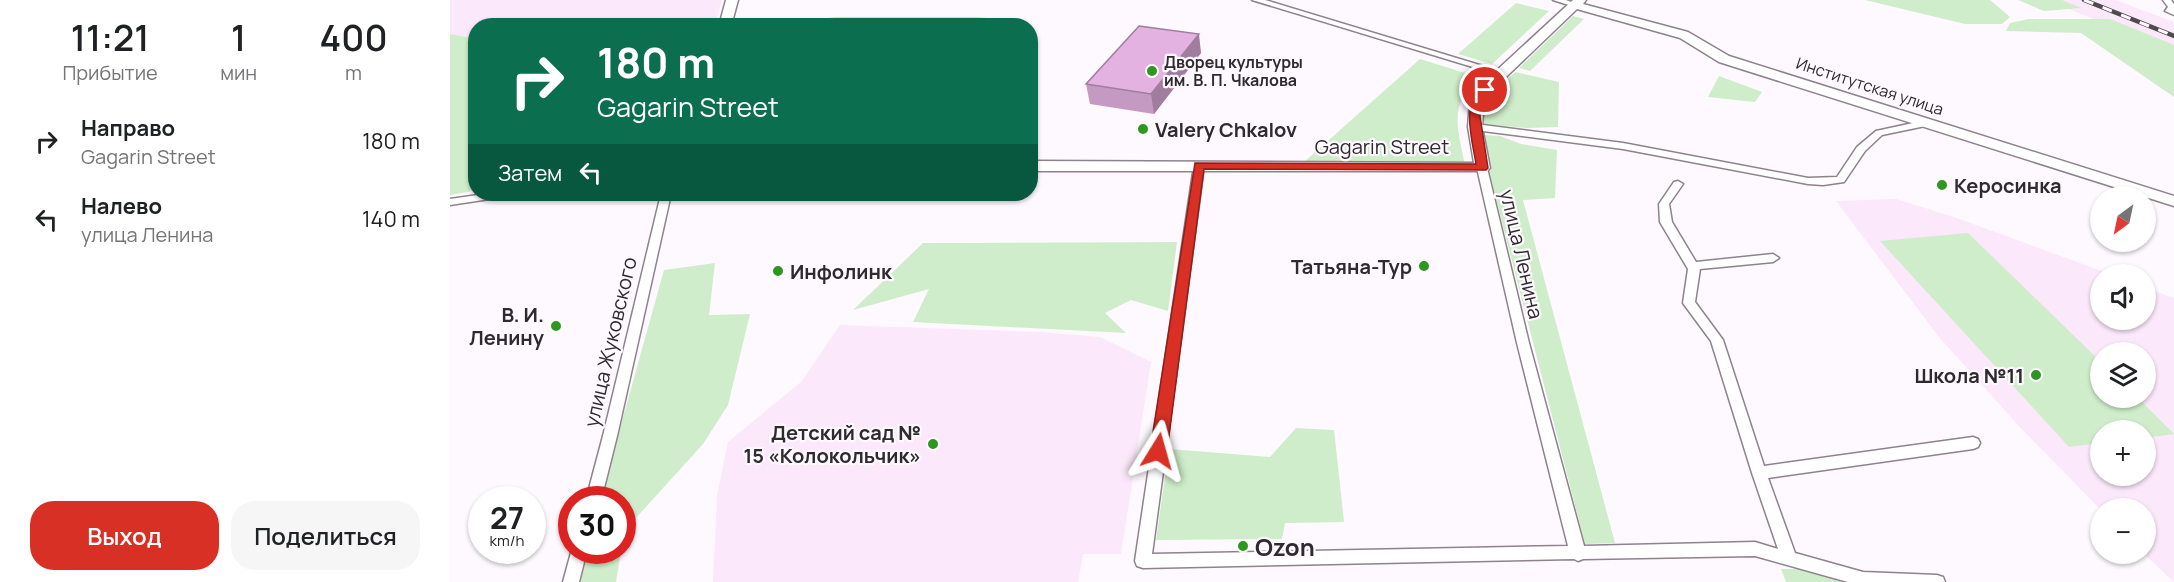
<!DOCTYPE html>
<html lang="ru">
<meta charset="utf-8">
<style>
body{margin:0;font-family:Manrope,sans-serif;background:#f6f6f6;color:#202124;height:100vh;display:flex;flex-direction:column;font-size:22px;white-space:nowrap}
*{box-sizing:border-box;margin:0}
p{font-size:20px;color:#757577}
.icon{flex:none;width:33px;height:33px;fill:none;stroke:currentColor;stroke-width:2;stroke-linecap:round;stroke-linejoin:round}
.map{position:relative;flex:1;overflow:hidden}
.sheet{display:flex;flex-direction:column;background:#fff;width:450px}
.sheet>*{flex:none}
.guide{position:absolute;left:18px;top:18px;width:570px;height:183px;border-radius:24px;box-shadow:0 2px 4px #0004;background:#0b6e4f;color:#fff;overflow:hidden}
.needle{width:39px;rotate:213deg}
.controls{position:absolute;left:1640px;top:186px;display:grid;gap:12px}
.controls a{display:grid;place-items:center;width:66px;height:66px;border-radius:50%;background:#fff;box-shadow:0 2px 4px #0004;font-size:30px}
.speed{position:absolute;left:18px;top:486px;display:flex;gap:12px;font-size:30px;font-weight:700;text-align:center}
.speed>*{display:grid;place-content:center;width:78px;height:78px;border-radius:50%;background:#fff;box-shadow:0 2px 4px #0004;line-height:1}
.speed small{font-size:15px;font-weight:400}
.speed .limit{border:9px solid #d22;background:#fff;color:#111}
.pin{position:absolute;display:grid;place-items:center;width:51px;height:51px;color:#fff;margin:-26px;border:3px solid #fff;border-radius:50%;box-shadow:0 2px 6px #0007}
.me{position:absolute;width:66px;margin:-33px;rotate:8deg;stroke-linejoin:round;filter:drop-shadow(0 0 4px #0008)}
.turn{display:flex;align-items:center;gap:21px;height:126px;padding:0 30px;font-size:27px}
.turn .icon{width:78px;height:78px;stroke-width:2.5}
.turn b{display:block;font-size:42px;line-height:51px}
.then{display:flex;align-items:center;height:57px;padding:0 30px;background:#0003;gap:12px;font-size:22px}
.eta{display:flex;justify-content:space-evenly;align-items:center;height:102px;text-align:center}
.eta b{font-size:36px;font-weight:600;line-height:42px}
.button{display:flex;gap:12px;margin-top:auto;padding:12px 30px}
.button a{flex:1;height:69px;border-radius:24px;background:#d93025;color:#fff;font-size:24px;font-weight:600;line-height:69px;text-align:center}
.button a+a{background:#f6f6f6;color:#202124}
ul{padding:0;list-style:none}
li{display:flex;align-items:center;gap:18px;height:78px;padding:0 30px}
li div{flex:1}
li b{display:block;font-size:22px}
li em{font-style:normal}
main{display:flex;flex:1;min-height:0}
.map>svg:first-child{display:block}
</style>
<main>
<section class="sheet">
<div class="eta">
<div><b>11:21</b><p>Прибытие</p></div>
<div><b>1</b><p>мин</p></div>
<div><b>400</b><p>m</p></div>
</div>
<ul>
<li><svg class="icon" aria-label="right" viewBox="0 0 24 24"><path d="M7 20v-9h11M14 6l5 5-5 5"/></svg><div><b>Направо</b><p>Gagarin Street</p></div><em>180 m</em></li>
<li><svg class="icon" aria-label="left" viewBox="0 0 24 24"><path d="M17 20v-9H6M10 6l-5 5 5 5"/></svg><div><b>Налево</b><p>улица Ленина</p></div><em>140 m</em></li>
</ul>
<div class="button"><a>Выход</a><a>Поделиться</a></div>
</section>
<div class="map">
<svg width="1724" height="582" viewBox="0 0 1724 582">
<rect width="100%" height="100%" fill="#fef9fe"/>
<g fill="#fbe8fa" fill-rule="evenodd">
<path d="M0,0H272L265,25L26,26L25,39L0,34Z"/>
<path d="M1597,0H1665L1724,22V52Z"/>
<path d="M1446,199L1504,217L1660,274H1650V320H1695V288L1724,298V582L1694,554L1695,508L1650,509L1567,424L1489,337L1386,201ZM1650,352H1695V398H1650ZM1650,430H1695V476H1650Z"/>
<path d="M390,325L589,332L650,337L701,362L671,554H633L628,582H263L267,495L278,442L351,382Z"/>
</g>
<g fill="#cfedca">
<path d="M1415,0H1540L1560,17L1552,24H1515Z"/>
<path d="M1568,0H1612L1631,8L1594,11Z"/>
<path d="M1066,3L1099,11L1042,64L1008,54Z"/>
<path d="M1123,16L1134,19L1080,71L1069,68Z"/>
<path d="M385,17H527L558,20L552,26L329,25Z"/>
<path d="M1579,19H1660L1724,45V97L1631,33L1556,31L1560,23Z"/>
<path d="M0,34L26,39L25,186L19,192L0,195Z"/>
<path d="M970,59L1028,77C998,105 1008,129 1015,165L853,163Z"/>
<path d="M1065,72L1109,82L1108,127L1077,128L1034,124C1032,100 1049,87 1065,72Z"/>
<path d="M1269,76L1312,92L1305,102L1258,97Z"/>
<path d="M1035,135L1050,136L1071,144L1107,150L1105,198L1073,200L1165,543L1135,544L1038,168Z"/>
<path d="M1518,233L1650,361V398H1688L1724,434L1695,438V430H1650V443L1619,447L1430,241Z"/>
<path d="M727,242L718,311L681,300L655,313L676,333L463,322L479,289L403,310L473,243Z"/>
<path d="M265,263L259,315L300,314L278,405L253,444L174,531L173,540L172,500H150L214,270Z"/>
<path d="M846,428L884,430L894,522L835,523L832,539L706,540L719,449L820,457Z"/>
<path d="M136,551H171L166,582H127Z"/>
<path d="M1331,569H1382L1488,582H1336Z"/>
</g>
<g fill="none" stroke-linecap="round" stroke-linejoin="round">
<defs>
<g id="street">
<path d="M802,0H815L1056,73L1055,75H1049Z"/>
<path d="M1103,0H1116L1129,5L1125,7Z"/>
<path d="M1713,0H1721L1724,4V15L1715,11L1718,7Z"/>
<path d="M1477,120L1480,121V125L1432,135L1415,151L1394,182L1373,185L1358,184L1173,149L1025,130L1020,127L1025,124L1173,143L1358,178L1387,177L1407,147L1426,131Z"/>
<path d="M749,163L754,166L702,554L1118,546L1067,343L1027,168L1032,165L1037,168L1079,343L1134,546L1305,542L1328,549L1302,473L1261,341L1233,303L1238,269L1210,222L1209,204L1224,182L1228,181L1233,184L1219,204L1222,222L1246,262L1323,254L1329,258L1323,262L1250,269L1245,302L1273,340L1314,466L1523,437L1528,439L1530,443L1528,447L1523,449L1318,478L1345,553L1413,572L1487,575L1493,577L1495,582H1398L1305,556L1133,559L1128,561L1124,559L693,568L687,566L685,561L744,166Z"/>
<path d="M35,194H58L53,197L0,205V199Z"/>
<path d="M211,194H221L167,436L151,500H136L153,436Z"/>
<path d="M122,549L137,550L129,582H113Z"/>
</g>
<g id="secondary">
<path d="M276,0H288L281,26H269Z"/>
<path d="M1123,0H1136L1133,4L1238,32L1279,56L1724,196V206L1269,62L1230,38L1127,9L1057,76L1034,101L1032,127L1040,168L1037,171H580V161L1024,163L1018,127L1020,100L1047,70Z"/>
</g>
</defs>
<use href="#street" stroke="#8e828d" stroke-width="3"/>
<use href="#secondary" stroke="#8e828d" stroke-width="3"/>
<use href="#street" fill="#fff" fill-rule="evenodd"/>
<use href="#secondary" fill="#fff" fill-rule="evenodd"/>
<defs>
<path id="rail" d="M1634,0L1724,36"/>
</defs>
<use href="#rail" stroke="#4f4a4e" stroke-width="4.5"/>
<use href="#rail" stroke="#fef9fe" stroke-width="3" stroke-dasharray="10" stroke-linecap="butt"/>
</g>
<path fill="#c499c2" d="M751,53L704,114L640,104L636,84Z"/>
<path fill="#a07d9e" d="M749,34L751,53L704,114L701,94Z"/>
<path fill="#e4b2e1" stroke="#a07d9e" stroke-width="1.5" d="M689,26L749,34L701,94L636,84Z"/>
<path fill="#d93025" stroke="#8d1f18" stroke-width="1.5" d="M1035,86L1040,90L1032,101L1030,116L1038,168L1036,170L754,169L717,451L714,456L708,458L703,456L700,451L745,163L1026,164C1023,143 1009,98 1035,86Z"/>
<g fill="#2e9720" stroke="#fef9fe" stroke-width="2">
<circle cx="702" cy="71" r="6"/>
<circle cx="693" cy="129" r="6"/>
<circle cx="1492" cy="185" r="6"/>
<circle cx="974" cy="266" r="6"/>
<circle cx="328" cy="271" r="6"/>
<circle cx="106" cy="326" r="6"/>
<circle cx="1586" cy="375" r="6"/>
<circle cx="483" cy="444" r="6"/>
<circle cx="793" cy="546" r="6"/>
</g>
<g text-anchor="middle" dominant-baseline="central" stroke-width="4.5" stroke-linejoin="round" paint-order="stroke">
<g font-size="16" font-weight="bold" fill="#2f2a2e" stroke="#fef9fe" text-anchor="start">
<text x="714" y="62">Дворец культуры<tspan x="714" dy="18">им. В. П. Чкалова</tspan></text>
</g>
<g font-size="16" fill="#2f2a2e" stroke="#fef9fe">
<text transform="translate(1420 86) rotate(18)">Институтская улица</text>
</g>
<g font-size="20" font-weight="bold" fill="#2f2a2e" stroke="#fef9fe" text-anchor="end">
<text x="705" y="129" text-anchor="start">Valery Chkalov</text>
<text x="1504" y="185" text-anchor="start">Керосинка</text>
<text x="962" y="266">Татьяна-Тур</text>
<text x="340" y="271" text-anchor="start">Инфолинк</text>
<text x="94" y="314">В. И.<tspan x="94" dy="23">Ленину</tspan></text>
<text x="1574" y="375">Школа №11</text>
<text x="471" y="432">Детский сад №<tspan x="471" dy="23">15 «Колокольчик»</tspan></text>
</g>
<g font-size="20" fill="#2f2a2e" stroke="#fef9fe">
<text x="932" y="146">Gagarin Street</text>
<text transform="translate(1072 254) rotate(77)">улица Ленина</text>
<text transform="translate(160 342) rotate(-77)">улица Жуковского</text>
</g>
<g font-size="24" font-weight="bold" fill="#2f2a2e" stroke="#fef9fe" text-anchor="start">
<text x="805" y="546">Ozon</text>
</g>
</g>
</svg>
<div class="controls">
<a><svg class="needle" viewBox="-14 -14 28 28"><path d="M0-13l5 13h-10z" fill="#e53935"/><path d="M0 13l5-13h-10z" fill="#757577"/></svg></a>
<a><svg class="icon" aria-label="sound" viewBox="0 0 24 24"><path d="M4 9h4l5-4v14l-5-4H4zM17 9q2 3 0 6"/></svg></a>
<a><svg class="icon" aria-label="layers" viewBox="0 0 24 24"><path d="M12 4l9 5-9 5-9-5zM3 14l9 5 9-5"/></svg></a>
<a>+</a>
<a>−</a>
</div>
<div class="speed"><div>27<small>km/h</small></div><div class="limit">30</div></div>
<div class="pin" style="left:1035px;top:90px;background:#d93025"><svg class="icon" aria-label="arrive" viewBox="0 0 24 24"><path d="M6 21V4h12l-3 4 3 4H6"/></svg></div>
<svg class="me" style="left:708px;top:451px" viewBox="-20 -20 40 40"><path d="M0-17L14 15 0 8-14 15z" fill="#d93025" stroke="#fff" stroke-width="4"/></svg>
<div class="guide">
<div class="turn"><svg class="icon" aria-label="right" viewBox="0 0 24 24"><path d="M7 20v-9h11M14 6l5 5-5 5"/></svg><div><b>180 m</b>Gagarin Street</div></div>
<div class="then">Затем<svg class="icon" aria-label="left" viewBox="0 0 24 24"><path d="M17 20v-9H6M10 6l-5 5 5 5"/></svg></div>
</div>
</div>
</main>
